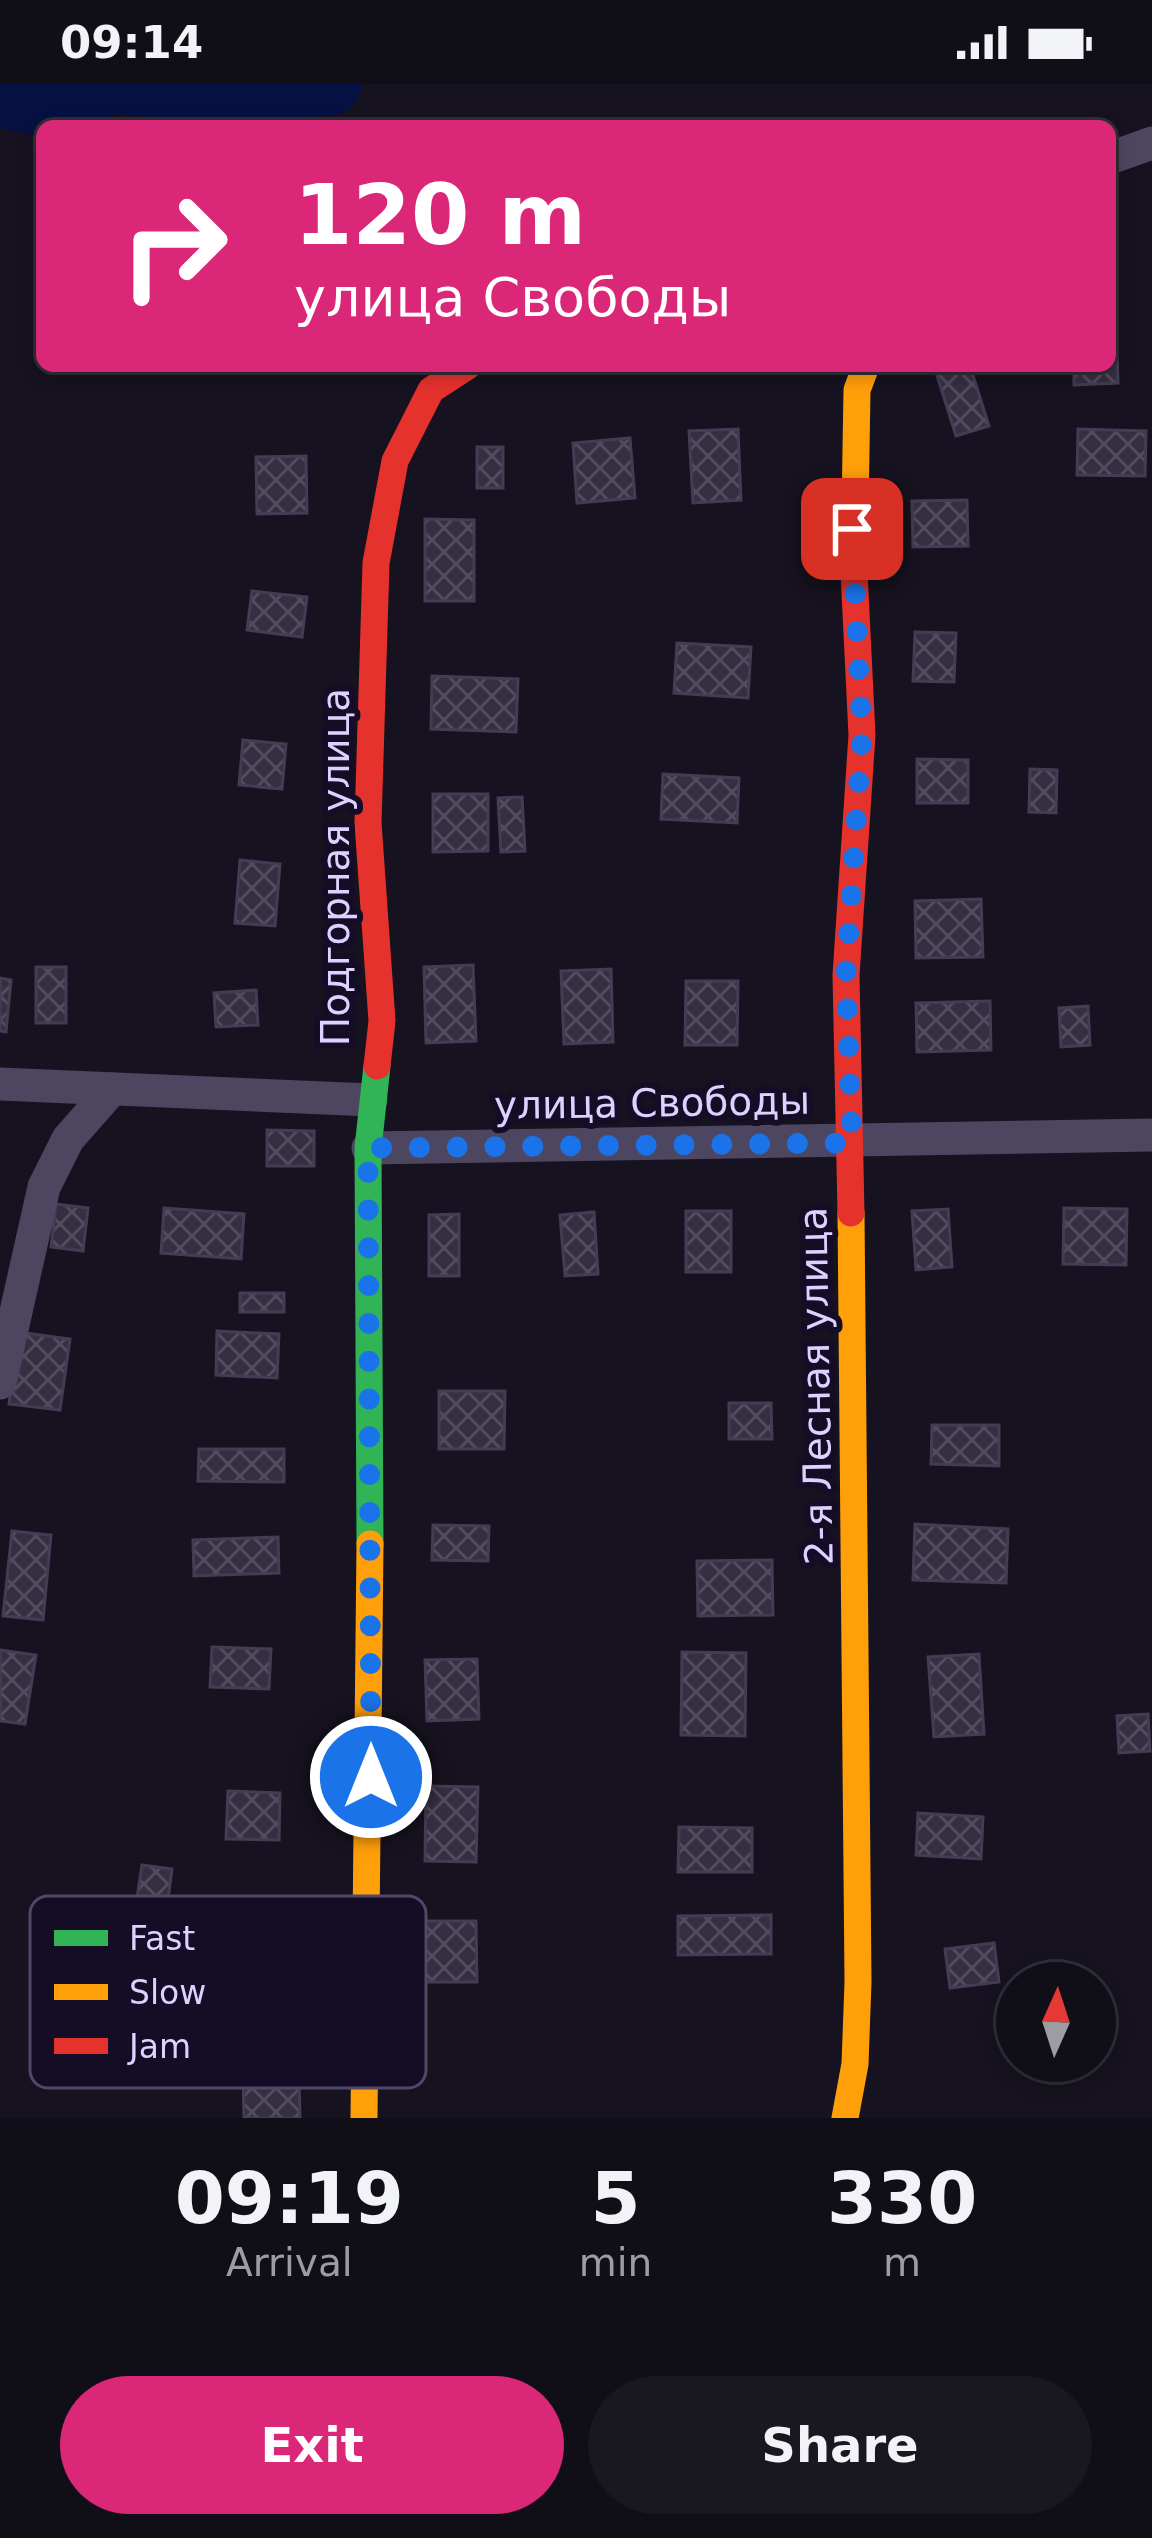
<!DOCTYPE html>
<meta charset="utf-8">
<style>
body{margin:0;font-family:"DejaVu Sans",sans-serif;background:#191720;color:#f1f3f6;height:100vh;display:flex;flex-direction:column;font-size:45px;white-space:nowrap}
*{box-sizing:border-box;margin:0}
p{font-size:39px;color:#9c9ca1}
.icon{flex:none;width:66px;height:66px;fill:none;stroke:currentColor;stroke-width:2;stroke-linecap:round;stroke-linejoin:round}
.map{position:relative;height:2034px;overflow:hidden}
.sheet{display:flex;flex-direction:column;background:#100e17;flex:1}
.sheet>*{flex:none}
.banner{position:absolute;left:36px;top:36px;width:1080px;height:252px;border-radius:18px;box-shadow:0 6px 18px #0003,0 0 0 3px #302e36;background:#db2777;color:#fff;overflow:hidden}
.needle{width:78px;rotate:3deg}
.fabs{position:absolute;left:996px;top:1878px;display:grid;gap:24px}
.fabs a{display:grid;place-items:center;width:120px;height:120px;border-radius:50%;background:#100e17;box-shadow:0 6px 18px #0003,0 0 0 3px #302e36;font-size:60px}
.pin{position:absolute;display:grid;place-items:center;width:102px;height:102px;color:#fff;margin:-51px;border-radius:24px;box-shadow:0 6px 18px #0006}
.me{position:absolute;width:132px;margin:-66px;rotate:0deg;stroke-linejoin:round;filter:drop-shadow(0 0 9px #0008)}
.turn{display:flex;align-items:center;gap:42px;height:252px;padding:0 60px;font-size:54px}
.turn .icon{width:156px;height:156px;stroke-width:2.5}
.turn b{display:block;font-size:84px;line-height:102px}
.eta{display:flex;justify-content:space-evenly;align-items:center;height:204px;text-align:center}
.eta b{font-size:72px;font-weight:700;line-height:84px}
.cta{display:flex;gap:24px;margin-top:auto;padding:24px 60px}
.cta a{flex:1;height:138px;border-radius:72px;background:#db2777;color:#fff;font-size:48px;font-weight:700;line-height:138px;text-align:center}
.cta a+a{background:#191720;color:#f1f3f6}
.status{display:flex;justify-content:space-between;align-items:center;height:84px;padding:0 60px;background:#100e17;direction:ltr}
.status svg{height:33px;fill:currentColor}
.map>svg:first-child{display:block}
</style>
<div class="status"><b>09:14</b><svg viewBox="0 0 49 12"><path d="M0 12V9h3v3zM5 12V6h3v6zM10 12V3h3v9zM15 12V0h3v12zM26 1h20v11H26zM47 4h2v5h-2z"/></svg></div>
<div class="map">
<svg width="1152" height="2034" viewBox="0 0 1152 2034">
<defs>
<pattern id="building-cross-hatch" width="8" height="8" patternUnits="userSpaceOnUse" patternTransform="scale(3)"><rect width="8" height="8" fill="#362f42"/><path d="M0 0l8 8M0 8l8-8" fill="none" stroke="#534c5e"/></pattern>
</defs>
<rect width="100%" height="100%" fill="#16121f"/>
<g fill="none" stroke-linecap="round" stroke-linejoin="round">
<g stroke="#061042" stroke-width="63">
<path d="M133,0L242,8L330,0"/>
<path d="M0,12L47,22L110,0"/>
</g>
</g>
<g fill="url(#building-cross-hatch)" stroke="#443c54" stroke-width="3">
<path d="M1110,234H1116L1118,299L1074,301V282H1110Z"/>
<path d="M934,282H970L989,342L956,352Z"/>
<path d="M738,345L741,416L693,419L689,347Z"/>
<path d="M1078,345L1146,347L1145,392L1077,391Z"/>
<path d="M630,354L635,414L577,419L573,359Z"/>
<rect x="477" y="363" width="26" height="41"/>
<path d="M306,372L307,429L257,430L256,373Z"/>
<path d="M967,416L968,462L913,463L912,417Z"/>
<path d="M425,435L474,436V517H425Z"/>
<path d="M252,507L307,513L302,553L247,546Z"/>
<path d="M915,548L956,549L954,598L913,597Z"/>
<path d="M677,559L751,563L748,614L674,609Z"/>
<path d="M432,592L518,595L516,648L431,645Z"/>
<path d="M243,656L286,660L282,705L239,701Z"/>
<path d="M917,675L968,676V719H917Z"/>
<path d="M1030,685L1057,686L1056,729L1029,728Z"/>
<path d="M663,690L739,694L737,739L661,735Z"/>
<path d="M433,710H488V767L433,768Z"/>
<path d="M522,713L525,767L501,768L498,714Z"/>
<path d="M240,776L280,780L275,842L235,839Z"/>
<path d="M981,815L983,873L916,874L915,817Z"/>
<path d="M473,881L476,957L426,959L424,883Z"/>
<rect x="36" y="883" width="30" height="56"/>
<path d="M611,885L613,958L564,960L561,887Z"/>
<path d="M0,894L11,896L6,948L0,947Z"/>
<path d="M686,897H738L737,961H685Z"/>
<path d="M256,906L258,941L216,943L214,909Z"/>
<path d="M990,917L991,966L917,968L916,919Z"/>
<path d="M1088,922L1090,961L1061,963L1059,924Z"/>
<path d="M267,1046L314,1047V1082H267Z"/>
<path d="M56,1120L88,1124L83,1167L51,1163Z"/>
<path d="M164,1124L244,1130L241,1175L161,1169Z"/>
<path d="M1064,1124L1127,1125L1126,1181L1063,1180Z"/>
<path d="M948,1125L952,1183L916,1186L912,1127Z"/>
<rect x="686" y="1127" width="45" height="61"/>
<path d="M594,1128L598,1190L565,1192L560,1131Z"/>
<path d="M459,1130V1192H429V1131Z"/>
<rect x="240" y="1209" width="44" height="19"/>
<path d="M217,1247L279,1250L277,1294L216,1291Z"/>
<path d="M18,1248L70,1255L60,1326L9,1320Z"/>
<path d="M439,1307H505L504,1365H439Z"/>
<path d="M729,1319H771L772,1355H729Z"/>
<path d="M932,1341H999V1382L931,1380Z"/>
<path d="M199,1365H284V1398L198,1397Z"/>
<path d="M915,1440L1008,1445L1006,1499L913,1496Z"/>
<path d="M433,1441L489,1442L488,1477L432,1476Z"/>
<path d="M12,1447L51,1451L43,1536L3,1532Z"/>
<path d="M278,1453L279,1489L194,1492L193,1456Z"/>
<path d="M772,1476L773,1531L698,1532L697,1477Z"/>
<path d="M212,1563L271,1565L269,1605L210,1603Z"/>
<path d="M0,1566L36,1571L25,1640L0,1637Z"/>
<path d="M682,1568L746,1569L745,1652L681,1651Z"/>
<path d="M979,1570L984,1650L934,1653L928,1573Z"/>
<path d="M477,1575L479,1635L427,1637L425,1576Z"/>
<path d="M1148,1630L1150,1667L1119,1669L1117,1632Z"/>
<path d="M426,1702L478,1703L476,1778L425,1777Z"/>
<path d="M228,1707L280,1709L279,1756L226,1755Z"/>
<path d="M918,1729L983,1733L981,1775L916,1771Z"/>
<path d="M679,1743L752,1744V1788H678Z"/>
<path d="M142,1781L172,1785L166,1831L135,1827Z"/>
<path d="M771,1831V1870L678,1871V1832Z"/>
<path d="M422,1837H476L477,1898H422Z"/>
<path d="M994,1859L999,1898L950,1904L945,1865Z"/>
<path d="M299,1992L300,2034H244L243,1994Z"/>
</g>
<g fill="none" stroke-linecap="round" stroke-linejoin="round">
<g stroke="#4c4661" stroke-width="33">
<path d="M1110,74L1152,59"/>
<path d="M0,1000L371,1016"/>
<path d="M368,1064L1152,1051"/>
<path d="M0,1299L44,1103L68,1055L112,1005"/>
</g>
<path stroke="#30b455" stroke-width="27" d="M370,1460L368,1064L377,982"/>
<g stroke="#ff9f0a" stroke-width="27">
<path d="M854,488L857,306L866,282"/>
<path d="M364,2034L370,1460"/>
<path d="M845,2034L855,1980L858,1898L851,1129"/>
</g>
<g stroke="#e5322d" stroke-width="27">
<path d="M377,982L382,937L368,739L376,479L395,377L431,306L468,282"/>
<path d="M851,1129L846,891L862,651L854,488"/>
</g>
</g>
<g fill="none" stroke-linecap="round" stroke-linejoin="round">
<path stroke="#1a73e8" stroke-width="21" stroke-dasharray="0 37.8" d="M371,1693L368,1064L852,1059L846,891L862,651L852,445"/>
</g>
<g text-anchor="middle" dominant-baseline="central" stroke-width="12" stroke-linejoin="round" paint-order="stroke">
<g font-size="39" fill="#ded0ff" stroke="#150c25">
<text transform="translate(335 783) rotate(-90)">Подгорная улица</text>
<text transform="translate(652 1019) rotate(-1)">улица Свободы</text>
<text transform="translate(816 1302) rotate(-91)">2-я Лесная улица</text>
</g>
</g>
<rect x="30" y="1812" width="396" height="192" rx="18" fill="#150c25" stroke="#514766" stroke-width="3"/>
<rect x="54" y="1846" width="54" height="16" fill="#30b455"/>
<rect x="54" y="1900" width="54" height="16" fill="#ff9f0a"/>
<rect x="54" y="1954" width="54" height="16" fill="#e5322d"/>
<g font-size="33" fill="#ded0ff">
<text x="129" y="1866">Fast</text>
<text x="129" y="1920">Slow</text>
<text x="129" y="1974">Jam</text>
</g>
</svg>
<div class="fabs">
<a><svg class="needle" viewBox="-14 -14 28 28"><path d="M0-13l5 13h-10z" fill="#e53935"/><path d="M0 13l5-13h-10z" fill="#9c9ca1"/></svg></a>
</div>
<div class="pin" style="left:852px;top:445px;background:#d93025"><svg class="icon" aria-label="arrive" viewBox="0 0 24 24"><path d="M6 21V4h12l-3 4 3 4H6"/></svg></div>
<svg class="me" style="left:371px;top:1693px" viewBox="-20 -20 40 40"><circle r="17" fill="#1a73e8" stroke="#fff" stroke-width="3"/><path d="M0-11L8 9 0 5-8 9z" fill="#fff"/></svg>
<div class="banner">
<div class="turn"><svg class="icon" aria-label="right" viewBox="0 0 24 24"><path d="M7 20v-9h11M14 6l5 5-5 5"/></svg><div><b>120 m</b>улица Свободы</div></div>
</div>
</div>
<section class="sheet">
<div class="eta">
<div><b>09:19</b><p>Arrival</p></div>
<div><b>5</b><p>min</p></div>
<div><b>330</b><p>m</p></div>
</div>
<div class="cta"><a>Exit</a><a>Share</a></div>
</section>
